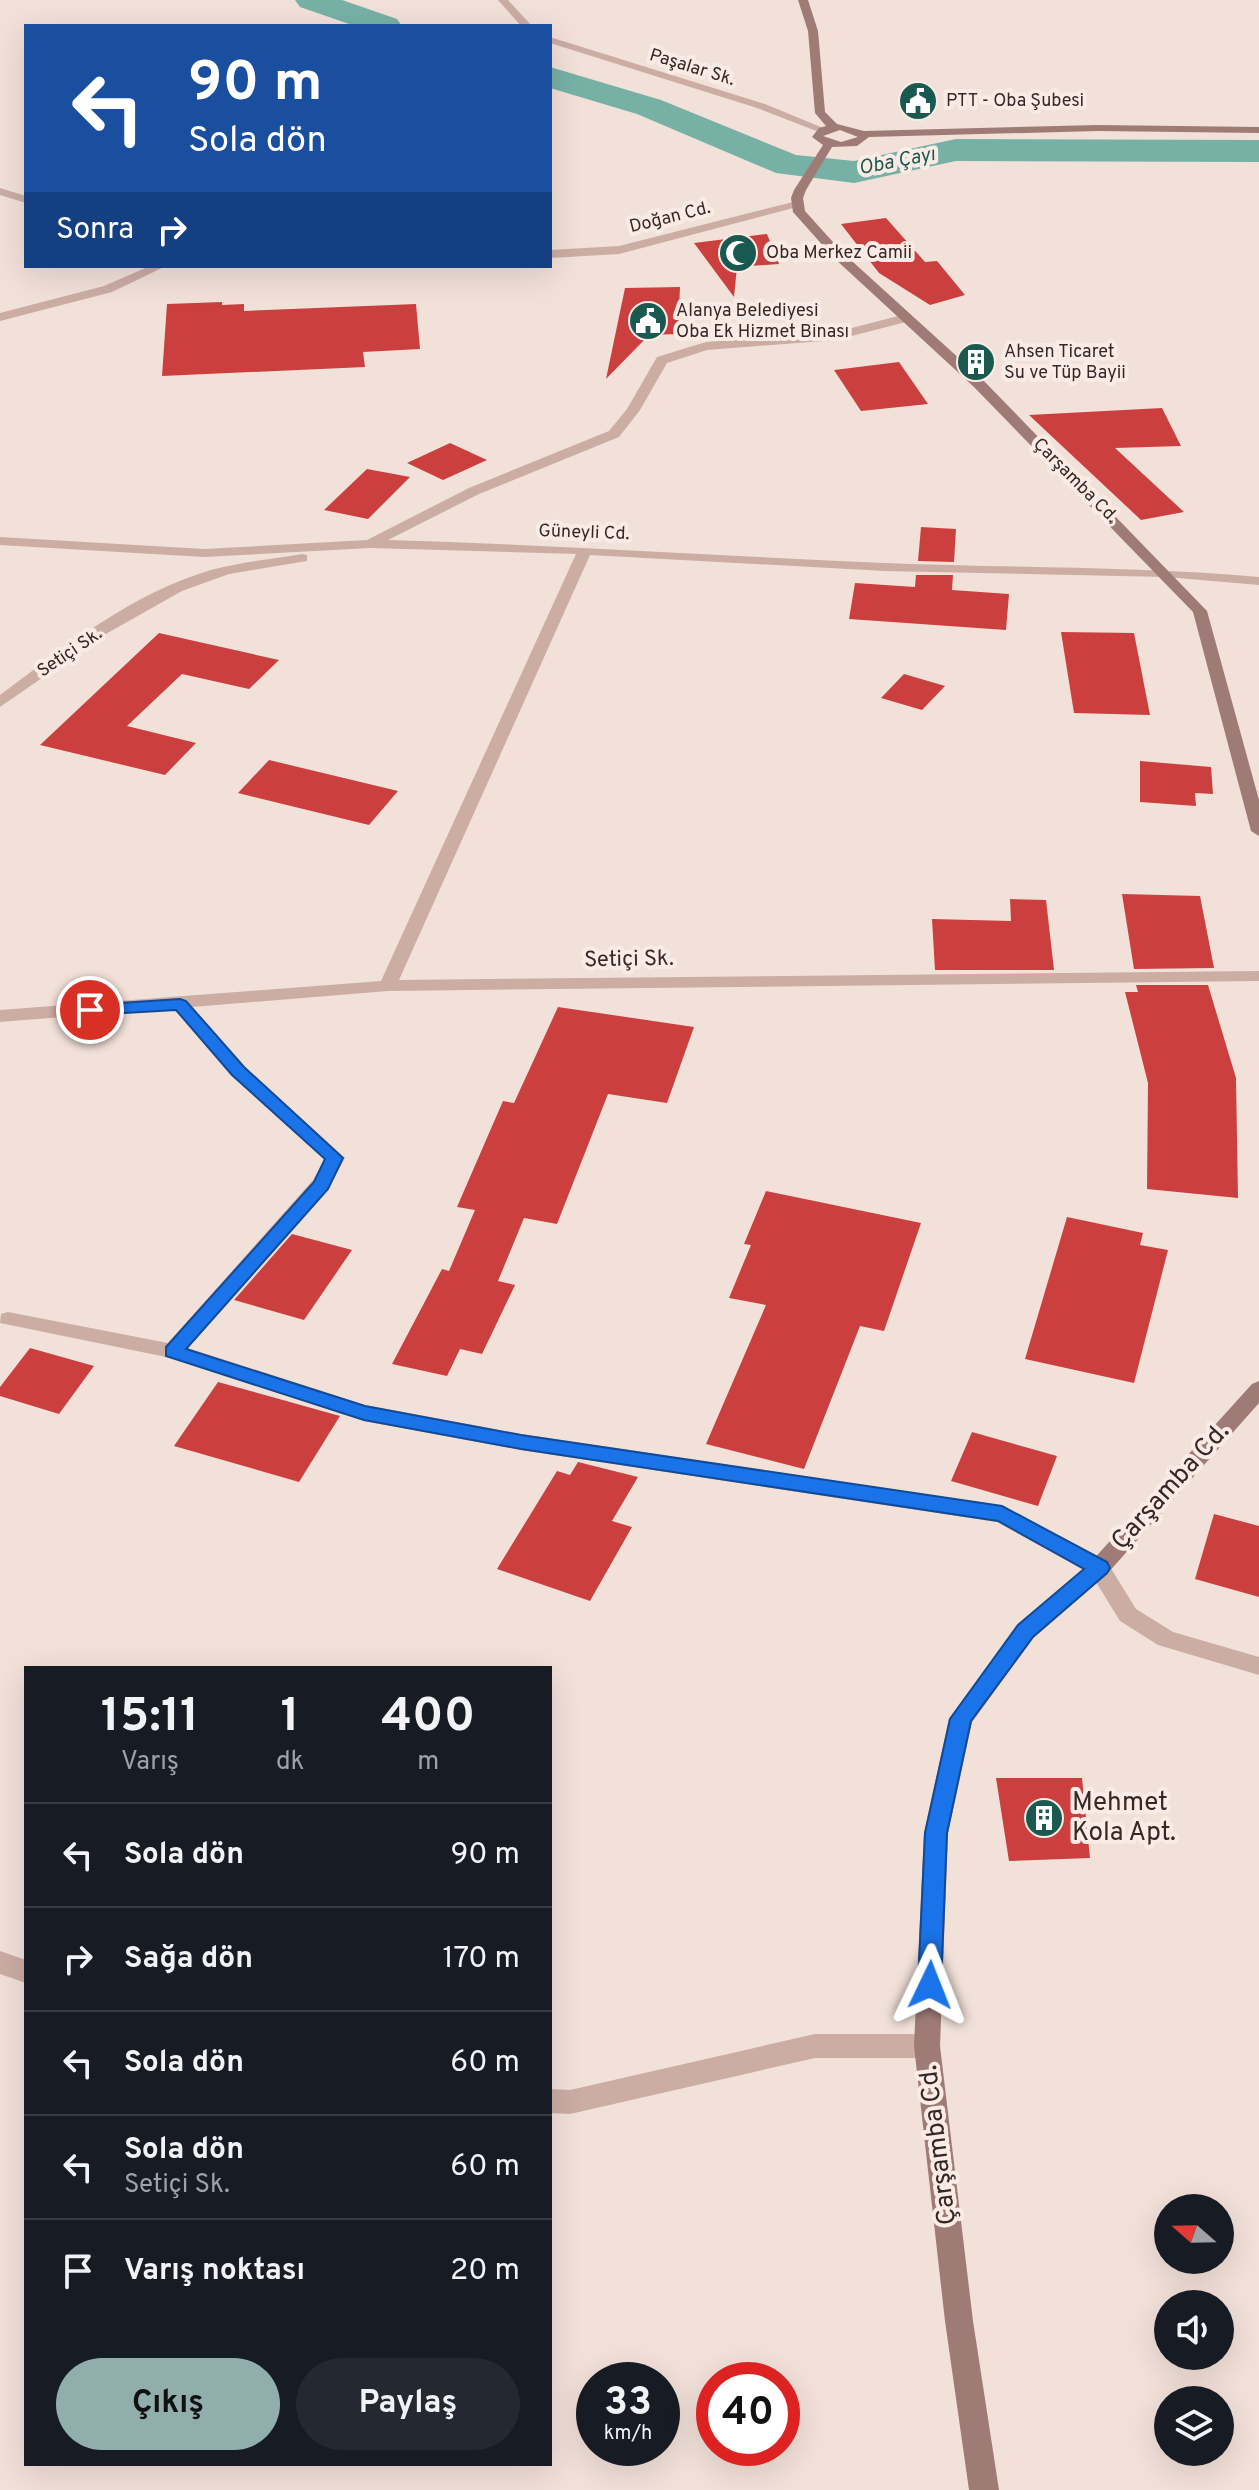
<!DOCTYPE html>
<html lang="tr">
<meta charset="utf-8">
<style>
body{margin:0;font-family:Overpass,sans-serif;background:#242831;color:#f1f3f6;height:100vh;display:flex;flex-direction:column;font-size:30px;white-space:nowrap}
*{box-sizing:border-box;margin:0}
p{font-size:26px;color:#9ea1a6}
.icon{flex:none;width:44px;height:44px;fill:none;stroke:currentColor;stroke-width:2;stroke-linecap:round;stroke-linejoin:round}
.map{position:relative;flex:1;overflow:hidden}
.side{position:absolute;left:24px;top:1666px;width:528px;height:800px;display:flex;flex-direction:column;background:#171b24;border-radius:0px;box-shadow:0 8px 32px #0002}
.side>*{flex:none}
.hud{position:absolute;left:24px;top:24px;width:528px;height:244px;border-radius:0px;box-shadow:0 8px 32px #0002;background:#1a4fa0;color:#fff;overflow:hidden}
.needle{width:52px;rotate:290deg}
.tools{position:absolute;left:1154px;top:2194px;display:grid;gap:16px}
.tools a{display:grid;place-items:center;width:80px;height:80px;border-radius:50%;background:#171b24;box-shadow:0 8px 32px #0002;font-size:40px}
.speed{position:absolute;left:576px;top:2362px;display:flex;gap:16px;font-size:40px;font-weight:700;text-align:center}
.speed>*{display:grid;place-content:center;width:104px;height:104px;border-radius:50%;background:#171b24;box-shadow:0 8px 32px #0002;line-height:1}
.speed small{font-size:20px;font-weight:400}
.speed .limit{border:12px solid #d22;background:#fff;color:#111}
.pin{position:absolute;display:grid;place-items:center;width:68px;height:68px;color:#fff;margin:-34px;border:4px solid #fff;border-radius:50%;box-shadow:0 2px 8px #0007}
.me{position:absolute;width:88px;margin:-44px;rotate:2deg;stroke-linejoin:round;filter:drop-shadow(0 0 6px #0008)}
.turn{display:flex;align-items:center;gap:28px;height:168px;padding:0 32px;font-size:36px}
.turn .icon{width:104px;height:104px;stroke-width:2.5}
.turn b{display:block;font-size:56px;line-height:68px}
.then{display:flex;align-items:center;height:76px;padding:0 32px;background:#0003;gap:16px;font-size:30px}
.eta{display:flex;justify-content:space-evenly;align-items:center;height:136px;text-align:center}
.eta b{font-size:48px;font-weight:700;line-height:56px}
.cta{display:flex;gap:16px;margin-top:auto;padding:16px 32px}
.cta a{flex:1;height:92px;border-radius:48px;background:#90aeab;color:#111;font-size:32px;font-weight:700;line-height:92px;text-align:center}
.cta a+a{background:#242831;color:#f1f3f6}
ul{padding:0;list-style:none}
li{display:flex;align-items:center;gap:24px;height:104px;padding:0 32px;border-top:2px solid #363941}
li div{flex:1}
li b{display:block;font-size:30px}
li em{font-style:normal}
.map>svg:first-child{display:block}
</style>
<div class="map">
<svg width="1259" height="2490" viewBox="0 0 1259 2490">
<rect width="100%" height="100%" fill="#f2e1d9"/>
<g fill="none" stroke-linecap="round" stroke-linejoin="round">
<g fill="#77b1a6" fill-rule="evenodd">
<path d="M295,0H342L397,19L402,26H355L300,7Z"/>
<path d="M550,67L661,100L796,155L854,161L956,139L1259,140V162L956,161L854,183L776,173L637,114L550,88Z"/>
</g>
</g>
<g fill="#cb403e">
<path d="M886,218L925,262L937,261L965,295L930,305L879,273L841,224Z"/>
<path d="M767,234L779,264L737,267L734,297L694,243Z"/>
<path d="M680,287L678,334L649,335L606,379L625,288Z"/>
<path d="M222,302V305L244,304V311L416,304L420,349L363,352L365,367L162,376L167,304Z"/>
<path d="M899,362L928,404L861,411L834,370Z"/>
<path d="M1162,408L1181,446L1115,448L1184,512L1141,520L1029,415Z"/>
<path d="M450,443L487,460L443,480L407,463Z"/>
<path d="M367,469L410,477L368,519L324,510Z"/>
<path d="M921,527L956,529L954,562L918,561Z"/>
<path d="M916,575H953L952,590L1009,594L1006,630L849,619L855,583L915,587Z"/>
<path d="M1061,632L1134,633L1150,715L1074,713Z"/>
<path d="M159,633L279,660L249,689L182,674L127,726L196,743L165,775L40,745Z"/>
<path d="M904,674L945,686L922,710L881,698Z"/>
<path d="M269,760L398,791L369,825L238,793Z"/>
<path d="M1140,761L1211,767L1213,794L1195,793L1196,806L1140,802Z"/>
<path d="M1122,894L1200,896L1214,968L1134,969Z"/>
<path d="M1010,899L1046,900L1054,970H935L932,919L1011,921Z"/>
<path d="M1136,985H1208L1236,1078L1238,1198L1147,1189L1148,1083L1125,992H1138Z"/>
<path d="M558,1007L694,1027L667,1103L608,1094L557,1224L524,1218L498,1281L515,1285L482,1354L460,1349L447,1376L392,1364L442,1269L449,1271L475,1210L457,1207L503,1101L514,1103Z"/>
<path d="M766,1191L921,1223L884,1331L860,1326L804,1469L706,1444L766,1305L729,1298L751,1245L744,1244Z"/>
<path d="M1067,1217L1143,1233L1140,1245L1168,1250L1134,1383L1025,1359Z"/>
<path d="M292,1234L352,1250L304,1320L234,1300Z"/>
<path d="M30,1348L94,1366L59,1414L0,1396V1387Z"/>
<path d="M218,1382L340,1416L299,1482L174,1446Z"/>
<path d="M972,1432L1057,1456L1038,1506L951,1481Z"/>
<path d="M578,1462L638,1477L612,1521L632,1527L590,1601L497,1569L557,1471L570,1475Z"/>
<path d="M1214,1514L1259,1526V1597L1195,1579Z"/>
<path d="M996,1778H1082L1090,1858L1009,1861Z"/>
</g>
<g fill="none" stroke-linecap="round" stroke-linejoin="round">
<g fill="#cbada4" fill-rule="evenodd">
<path d="M498,0H508L532,26H521Z"/>
<path d="M550,37L765,104L828,130L819,132L757,108L550,43Z"/>
<path d="M0,188L26,196V203L0,195Z"/>
<path d="M797,201L803,204L801,206L619,254L550,258V250L619,246Z"/>
<path d="M150,266H166L112,292L0,321V313L104,286Z"/>
<path d="M906,314L910,315V321L836,340L707,350L667,363L640,410L619,437L479,494L388,540C554,545 719,556 884,563C1009,568 1134,566 1259,577V585L1166,577L885,571L590,555L399,980L1259,971V981L388,991L192,1007L245,1067L345,1158L328,1189L188,1348L365,1405L521,1434L1002,1506L1107,1562L1136,1609L1173,1632L1259,1657V1675L1158,1645L1120,1621L1091,1574L997,1522L521,1450L364,1421L171,1358L0,1323L1,1314L8,1312L168,1343L313,1180L325,1159L231,1075L174,1008L0,1022V1010L381,981L576,554L371,548L204,557L0,545V537L204,549L367,540L469,488L609,431L627,409L657,357L706,342L836,332Z"/>
<path d="M302,554L307,555V561L229,574L182,591L104,635L0,707V695C65,647 132,593 211,570C241,562 272,559 302,554Z"/>
<path d="M0,1951L26,1960V1983L0,1974Z"/>
<path d="M815,2034H927L936,2038L940,2046L936,2054L927,2058H815L570,2114L550,2113V2089L570,2090Z"/>
</g>
<g fill="#9f7b76" fill-rule="evenodd">
<path d="M798,0H808L818,31L825,112L837,124L864,131L1098,125L1259,127V133L1098,131L869,137L857,146L832,147L806,190L803,198L805,211L842,252L984,381L1207,611L1259,800V836L1251,831L1193,612L974,387L834,258L793,212L791,198L794,190L823,145L812,137L819,128L826,126L815,113L808,31ZM840,130L858,137L841,142L823,136Z"/>
<path d="M1259,1381V1403L1107,1574L1034,1637L972,1722L948,1833L940,2046L973,2321L999,2490H969L945,2321L914,2046L924,1833L949,1719L1018,1625L1091,1562L1252,1384Z"/>
</g>
</g>
<path fill="#1a73e8" stroke="#114b97" stroke-width="2" d="M180,999L186,1001L244,1067L343,1158L328,1189L186,1349L365,1406L521,1435L1002,1506L1107,1562L1110,1568L1107,1573L1033,1637L971,1721L947,1833L941,1985L938,1992L930,1996L921,1992L918,1985L925,1833L950,1719L1018,1625L1084,1569L998,1521L521,1449L364,1420L166,1356V1347L314,1182L325,1159L232,1075L176,1010L90,1015L82,1010L90,1005Z"/>
<defs>
<symbol id="civic-disc" viewBox="-11 -11 22 22"><circle r="9.5" fill="#1a594f" stroke="#faece5"/><path d="M-.6-6.5H3V-4.5H.6V-3L4-1V1h2V6H-6V1h2V-1L-.6-3ZM-1.2 2.5V6h2.4V2.5Z" fill="#fff"/></symbol>
<symbol id="mosque-disc" viewBox="-11 -11 22 22"><circle r="9.5" fill="#1a594f" stroke="#faece5"/><path d="M3.5-4.9A6 6 0 1 0 3.5 4.9A5 5 0 1 1 3.5-4.9Z" fill="#fff"/></symbol>
<symbol id="building-disc" viewBox="-11 -11 22 22"><circle r="9.5" fill="#1a594f" stroke="#faece5"/><path d="M-4-6H4V6H1V3H-1V6H-4ZM-2.5-4.3h1.7v1.8h-1.7ZM.8-4.3h1.7v1.8H.8ZM-2.5-1h1.7V.8h-1.7ZM.8-1h1.7V.8H.8Z" fill="#fff"/></symbol>
</defs>
<g fill-rule="evenodd">
<use href="#civic-disc" x="896" y="79" width="44" height="44"/>
<use href="#mosque-disc" x="716" y="231" width="44" height="44"/>
<use href="#civic-disc" x="626" y="299" width="44" height="44"/>
<use href="#building-disc" x="954" y="340" width="44" height="44"/>
<use href="#building-disc" x="1022" y="1796" width="44" height="44"/>
</g>
<g text-anchor="middle" dominant-baseline="central" stroke-width="8" stroke-linejoin="round" paint-order="stroke">
<g font-size="18" fill="#362826" stroke="#faece5">
<text transform="translate(692 68) rotate(17)">Paşalar Sk.</text>
<text transform="translate(670 218) rotate(-14)">Doğan Cd.</text>
<text transform="translate(1075 481) rotate(45)">Çarşamba Cd.</text>
<text transform="translate(584 533) rotate(2)">Güneyli Cd.</text>
<text transform="translate(70 653) rotate(-34)">Setiçi Sk.</text>
</g>
<g font-size="18" fill="#362826" stroke="#faece5" text-anchor="start">
<text x="946" y="101">PTT - Oba Şubesi</text>
<text x="766" y="253">Oba Merkez Camii</text>
<text x="676" y="311">Alanya Belediyesi<tspan x="676" dy="21">Oba Ek Hizmet Binası</tspan></text>
<text x="1004" y="352">Ahsen Ticaret<tspan x="1004" dy="21">Su ve Tüp Bayii</tspan></text>
</g>
<g font-size="20" font-style="italic" fill="#1a594f" stroke="#faece5">
<text transform="translate(897 162) rotate(-11)">Oba Çayı</text>
</g>
<g font-size="22" fill="#362826" stroke="#faece5">
<text transform="translate(629 960) rotate(-1)">Setiçi Sk.</text>
</g>
<g font-size="26" fill="#362826" stroke="#faece5">
<text transform="translate(1171 1487) rotate(-48)">Çarşamba Cd.</text>
<text transform="translate(939 2145) rotate(-97)">Çarşamba Cd.</text>
</g>
<g font-size="26" fill="#362826" stroke="#faece5" text-anchor="start">
<text x="1072" y="1803">Mehmet<tspan x="1072" dy="30">Kola Apt.</tspan></text>
</g>
</g>
</svg>
<div class="tools">
<a><svg class="needle" viewBox="-14 -14 28 28"><path d="M0-13l5 13h-10z" fill="#e53935"/><path d="M0 13l5-13h-10z" fill="#9ea1a6"/></svg></a>
<a><svg class="icon" aria-label="sound" viewBox="0 0 24 24"><path d="M4 9h4l5-4v14l-5-4H4zM17 9q2 3 0 6"/></svg></a>
<a><svg class="icon" aria-label="layers" viewBox="0 0 24 24"><path d="M12 4l9 5-9 5-9-5zM3 14l9 5 9-5"/></svg></a>
</div>
<div class="speed"><div>33<small>km/h</small></div><div class="limit">40</div></div>
<div class="pin" style="left:90px;top:1010px;background:#d93025"><svg class="icon" aria-label="arrive" viewBox="0 0 24 24"><path d="M6 21V4h12l-3 4 3 4H6"/></svg></div>
<svg class="me" style="left:930px;top:1985px" viewBox="-20 -20 40 40"><path d="M0-17L14 15 0 8-14 15z" fill="#1a73e8" stroke="#fff" stroke-width="4"/></svg>
<div class="hud">
<div class="turn"><svg class="icon" aria-label="left" viewBox="0 0 24 24"><path d="M17 20v-9H6M10 6l-5 5 5 5"/></svg><div><b>90 m</b>Sola dön</div></div>
<div class="then">Sonra<svg class="icon" aria-label="right" viewBox="0 0 24 24"><path d="M7 20v-9h11M14 6l5 5-5 5"/></svg></div>
</div>
<section class="side">
<div class="eta">
<div><b>15:11</b><p>Varış</p></div>
<div><b>1</b><p>dk</p></div>
<div><b>400</b><p>m</p></div>
</div>
<ul>
<li><svg class="icon" aria-label="left" viewBox="0 0 24 24"><path d="M17 20v-9H6M10 6l-5 5 5 5"/></svg><div><b>Sola dön</b></div><em>90 m</em></li>
<li><svg class="icon" aria-label="right" viewBox="0 0 24 24"><path d="M7 20v-9h11M14 6l5 5-5 5"/></svg><div><b>Sağa dön</b></div><em>170 m</em></li>
<li><svg class="icon" aria-label="left" viewBox="0 0 24 24"><path d="M17 20v-9H6M10 6l-5 5 5 5"/></svg><div><b>Sola dön</b></div><em>60 m</em></li>
<li><svg class="icon" aria-label="left" viewBox="0 0 24 24"><path d="M17 20v-9H6M10 6l-5 5 5 5"/></svg><div><b>Sola dön</b><p>Setiçi Sk.</p></div><em>60 m</em></li>
<li><svg class="icon" aria-label="arrive" viewBox="0 0 24 24"><path d="M6 21V4h12l-3 4 3 4H6"/></svg><div><b>Varış noktası</b></div><em>20 m</em></li>
</ul>
<div class="cta"><a>Çıkış</a><a>Paylaş</a></div>
</section>
</div>
